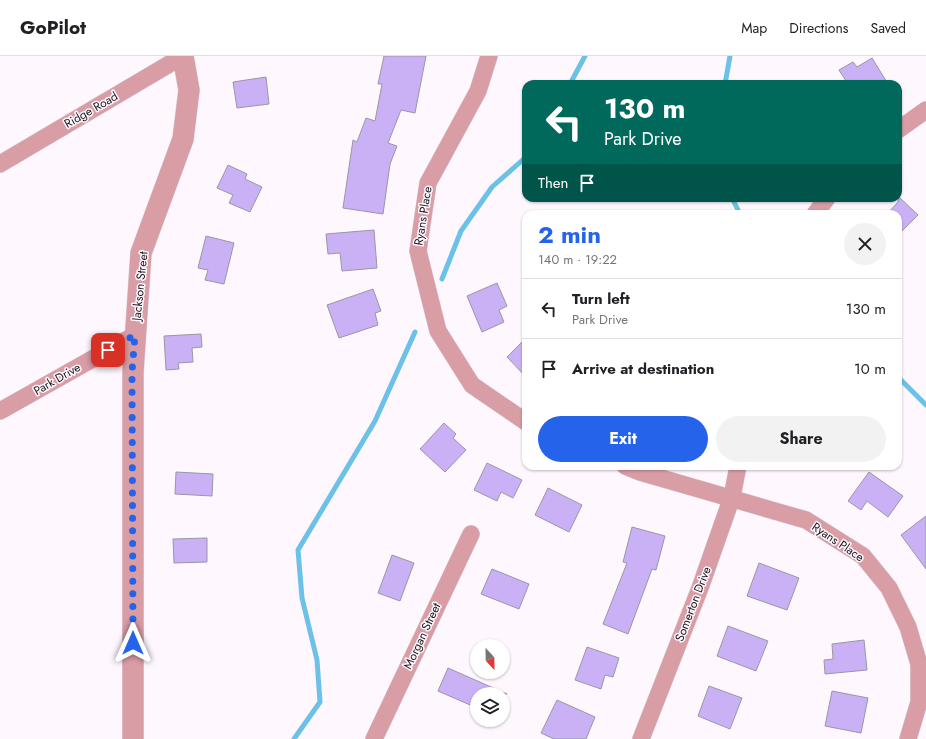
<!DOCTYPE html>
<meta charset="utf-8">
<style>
body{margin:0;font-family:Jost,sans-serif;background:#f2f2f2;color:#202124;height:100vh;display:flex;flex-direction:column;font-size:15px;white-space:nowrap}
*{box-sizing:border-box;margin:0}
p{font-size:13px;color:#757577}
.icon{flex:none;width:22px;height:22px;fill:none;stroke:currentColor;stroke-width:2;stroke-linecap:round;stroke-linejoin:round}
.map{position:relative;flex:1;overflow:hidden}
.details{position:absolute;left:522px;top:154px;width:380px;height:260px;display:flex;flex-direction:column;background:#fff;border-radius:12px;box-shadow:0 1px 3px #0004}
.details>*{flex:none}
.banner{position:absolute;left:522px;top:24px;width:380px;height:122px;border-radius:12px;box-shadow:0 1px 3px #0004;background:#00695c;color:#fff;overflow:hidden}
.needle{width:26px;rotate:158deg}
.tools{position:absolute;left:470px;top:583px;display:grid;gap:8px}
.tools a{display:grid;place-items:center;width:40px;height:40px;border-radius:50%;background:#fff;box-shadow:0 1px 3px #0004;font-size:20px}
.pin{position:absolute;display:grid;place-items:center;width:34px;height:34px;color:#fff;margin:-17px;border-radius:8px;box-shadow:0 2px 6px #0006}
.me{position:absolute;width:44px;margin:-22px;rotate:0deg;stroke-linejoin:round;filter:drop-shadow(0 0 3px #0008)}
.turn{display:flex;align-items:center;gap:14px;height:84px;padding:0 16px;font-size:18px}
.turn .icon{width:52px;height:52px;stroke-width:2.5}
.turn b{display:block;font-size:28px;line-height:34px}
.then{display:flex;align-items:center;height:38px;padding:0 16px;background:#0003;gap:8px;font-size:15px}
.round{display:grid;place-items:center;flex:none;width:42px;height:42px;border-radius:21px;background:#f2f2f2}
.headline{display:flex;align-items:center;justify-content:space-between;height:68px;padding:0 16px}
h1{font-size:24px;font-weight:700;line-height:30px;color:#2563eb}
.primary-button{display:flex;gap:8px;margin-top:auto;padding:8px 16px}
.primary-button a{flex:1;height:46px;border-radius:24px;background:#2563eb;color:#fff;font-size:16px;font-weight:700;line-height:46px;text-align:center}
.primary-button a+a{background:#f2f2f2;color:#202124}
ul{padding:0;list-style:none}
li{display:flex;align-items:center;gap:12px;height:60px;padding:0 16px;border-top:1px solid #e0e0e0}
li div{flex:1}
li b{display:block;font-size:15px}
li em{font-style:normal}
header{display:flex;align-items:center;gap:24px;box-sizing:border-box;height:56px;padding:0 20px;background:#fff;border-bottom:1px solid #e0e0e0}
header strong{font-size:19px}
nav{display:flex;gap:22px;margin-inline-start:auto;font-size:14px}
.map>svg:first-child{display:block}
</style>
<header>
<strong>GoPilot</strong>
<nav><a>Map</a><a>Directions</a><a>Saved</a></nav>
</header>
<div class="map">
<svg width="926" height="683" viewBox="0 0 926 683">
<rect width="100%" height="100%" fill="#fef8fe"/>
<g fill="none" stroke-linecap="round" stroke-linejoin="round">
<g stroke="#6bc1e7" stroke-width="5">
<path d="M570,28L585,0"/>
<path d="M725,28L730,0"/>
<path d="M732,142L740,158"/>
<path d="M442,223L461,175L492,131L526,101"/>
<path d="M898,321L926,349"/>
<path d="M294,683L320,646L317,604L302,542L298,494L375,365L415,276"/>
</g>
</g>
<g fill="#cab1f6" stroke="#9b95a7">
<path d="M384,0H426L415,57L401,54L388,87L397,90L390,108L383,158L343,152L353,84L357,86L366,62L375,65L382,28H378Z"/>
<path d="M872,2L888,28H848L839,14L853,6L857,11Z"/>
<path d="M266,21L269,48L237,52L233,26Z"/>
<path d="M228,109L247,118L245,123L262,131L250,156L229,147L233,139L217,132Z"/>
<path d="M898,140L918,159L898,179V158H887L898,146Z"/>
<path d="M374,174L377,212L342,215L340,197L328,198L326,178Z"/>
<path d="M206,180L234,187L224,228L205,224L208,214L198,212Z"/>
<path d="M497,227L507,250L499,254L504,266L482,276L467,240Z"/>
<path d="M373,233L381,255L375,257L378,269L339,282L327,249Z"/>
<path d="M201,278L202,291L192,292L193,306L178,307L179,313L166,314L164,280Z"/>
<path d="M526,282V321L507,301Z"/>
<path d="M444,367L456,378L453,382L466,394L445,416L420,393Z"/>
<path d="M487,407L522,424L513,442L501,436L497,445L474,434Z"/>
<path d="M176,416L213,418L212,440L175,438Z"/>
<path d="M869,416L903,440L888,461L867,445L861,454L848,445Z"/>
<path d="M548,432L582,449L569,476L535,459Z"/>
<path d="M926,460V513L901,479Z"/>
<path d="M632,471L665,480L656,514L652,513L628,578L603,568L627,507L623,506Z"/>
<path d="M207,482V506L174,507L173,483Z"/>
<path d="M392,499L414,507L400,545L378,537Z"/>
<path d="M759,507L799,522L787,554L747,540Z"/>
<path d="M492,513L529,528L519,553L481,538Z"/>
<path d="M728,570L768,585L756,615L717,600Z"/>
<path d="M864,584L867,614L825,618L824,604L833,603L832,588Z"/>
<path d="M587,591L619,602L613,621L605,619L601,633L575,624Z"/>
<path d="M448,612L507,638H477V652L438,635Z"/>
<path d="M709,630L742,642L730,673L698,660Z"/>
<path d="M832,635L868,642L861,677L825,670Z"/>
<path d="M557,644L595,661L586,683H554L541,677Z"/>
</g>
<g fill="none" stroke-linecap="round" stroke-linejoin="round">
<defs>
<g id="minor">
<path d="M489,0L478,35L428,127L418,195L438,275L472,329L526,366"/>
<path d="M898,74L926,54"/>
<path d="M0,108L183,0"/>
<path d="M815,158L827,142"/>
<path d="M0,355L135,279"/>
<path d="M625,410L640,416L806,464L863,500L889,532L908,571L919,608V646L908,683"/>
<path d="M374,683L471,478"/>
<path d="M641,683L700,532L732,441L738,410"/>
</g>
<path id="tertiary" d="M133,683V316L141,197L183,83L189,34L183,0"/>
</defs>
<use href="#minor" stroke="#d9d3d9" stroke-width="18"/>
<use href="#tertiary" stroke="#d9d3d9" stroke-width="22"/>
<use href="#minor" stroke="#d99da6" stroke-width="17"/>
<use href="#tertiary" stroke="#d99da6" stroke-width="21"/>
</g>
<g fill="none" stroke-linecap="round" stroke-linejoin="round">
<path stroke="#2563eb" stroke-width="7" stroke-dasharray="0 12.6" d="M108,294L135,279L132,316L133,587"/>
</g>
<g text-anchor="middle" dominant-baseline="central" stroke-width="3" stroke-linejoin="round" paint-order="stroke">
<g font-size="12" fill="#191319" stroke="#fef8fe">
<text transform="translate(91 54) rotate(-30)">Ridge Road</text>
<text transform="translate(423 160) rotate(-81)">Ryans Place</text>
<text transform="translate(140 230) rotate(-84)">Jackson Street</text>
<text transform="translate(57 323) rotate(-30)">Park Drive</text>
<text transform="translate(838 486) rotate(34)">Ryans Place</text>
<text transform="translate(693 548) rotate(-69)">Somerton Drive</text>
<text transform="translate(422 580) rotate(-65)">Morgan Street</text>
</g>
</g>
</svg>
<div class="tools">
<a><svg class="needle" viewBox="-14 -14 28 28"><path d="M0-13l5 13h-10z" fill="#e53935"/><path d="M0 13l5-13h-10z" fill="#757577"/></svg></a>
<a><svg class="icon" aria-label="layers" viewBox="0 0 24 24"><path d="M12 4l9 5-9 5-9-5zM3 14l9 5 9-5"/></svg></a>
</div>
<div class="pin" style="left:108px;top:294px;background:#d93025"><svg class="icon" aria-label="arrive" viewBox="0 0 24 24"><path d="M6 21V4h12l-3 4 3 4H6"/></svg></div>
<svg class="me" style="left:133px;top:587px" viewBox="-20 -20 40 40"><path d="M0-17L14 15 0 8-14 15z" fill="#2563eb" stroke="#fff" stroke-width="4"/></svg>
<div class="banner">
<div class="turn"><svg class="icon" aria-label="left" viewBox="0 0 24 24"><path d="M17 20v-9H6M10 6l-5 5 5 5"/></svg><div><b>130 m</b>Park Drive</div></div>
<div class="then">Then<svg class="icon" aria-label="arrive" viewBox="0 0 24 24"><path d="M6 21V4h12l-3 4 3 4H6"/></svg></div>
</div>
<section class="details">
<div class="headline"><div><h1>2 min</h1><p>140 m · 19:22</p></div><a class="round"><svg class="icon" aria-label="close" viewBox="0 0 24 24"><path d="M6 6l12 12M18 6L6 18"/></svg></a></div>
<ul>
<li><svg class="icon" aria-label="left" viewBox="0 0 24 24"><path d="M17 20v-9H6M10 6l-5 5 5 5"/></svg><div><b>Turn left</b><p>Park Drive</p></div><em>130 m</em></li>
<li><svg class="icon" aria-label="arrive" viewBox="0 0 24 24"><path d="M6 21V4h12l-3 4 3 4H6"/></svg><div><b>Arrive at destination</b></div><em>10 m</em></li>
</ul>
<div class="primary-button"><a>Exit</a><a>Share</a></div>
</section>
</div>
